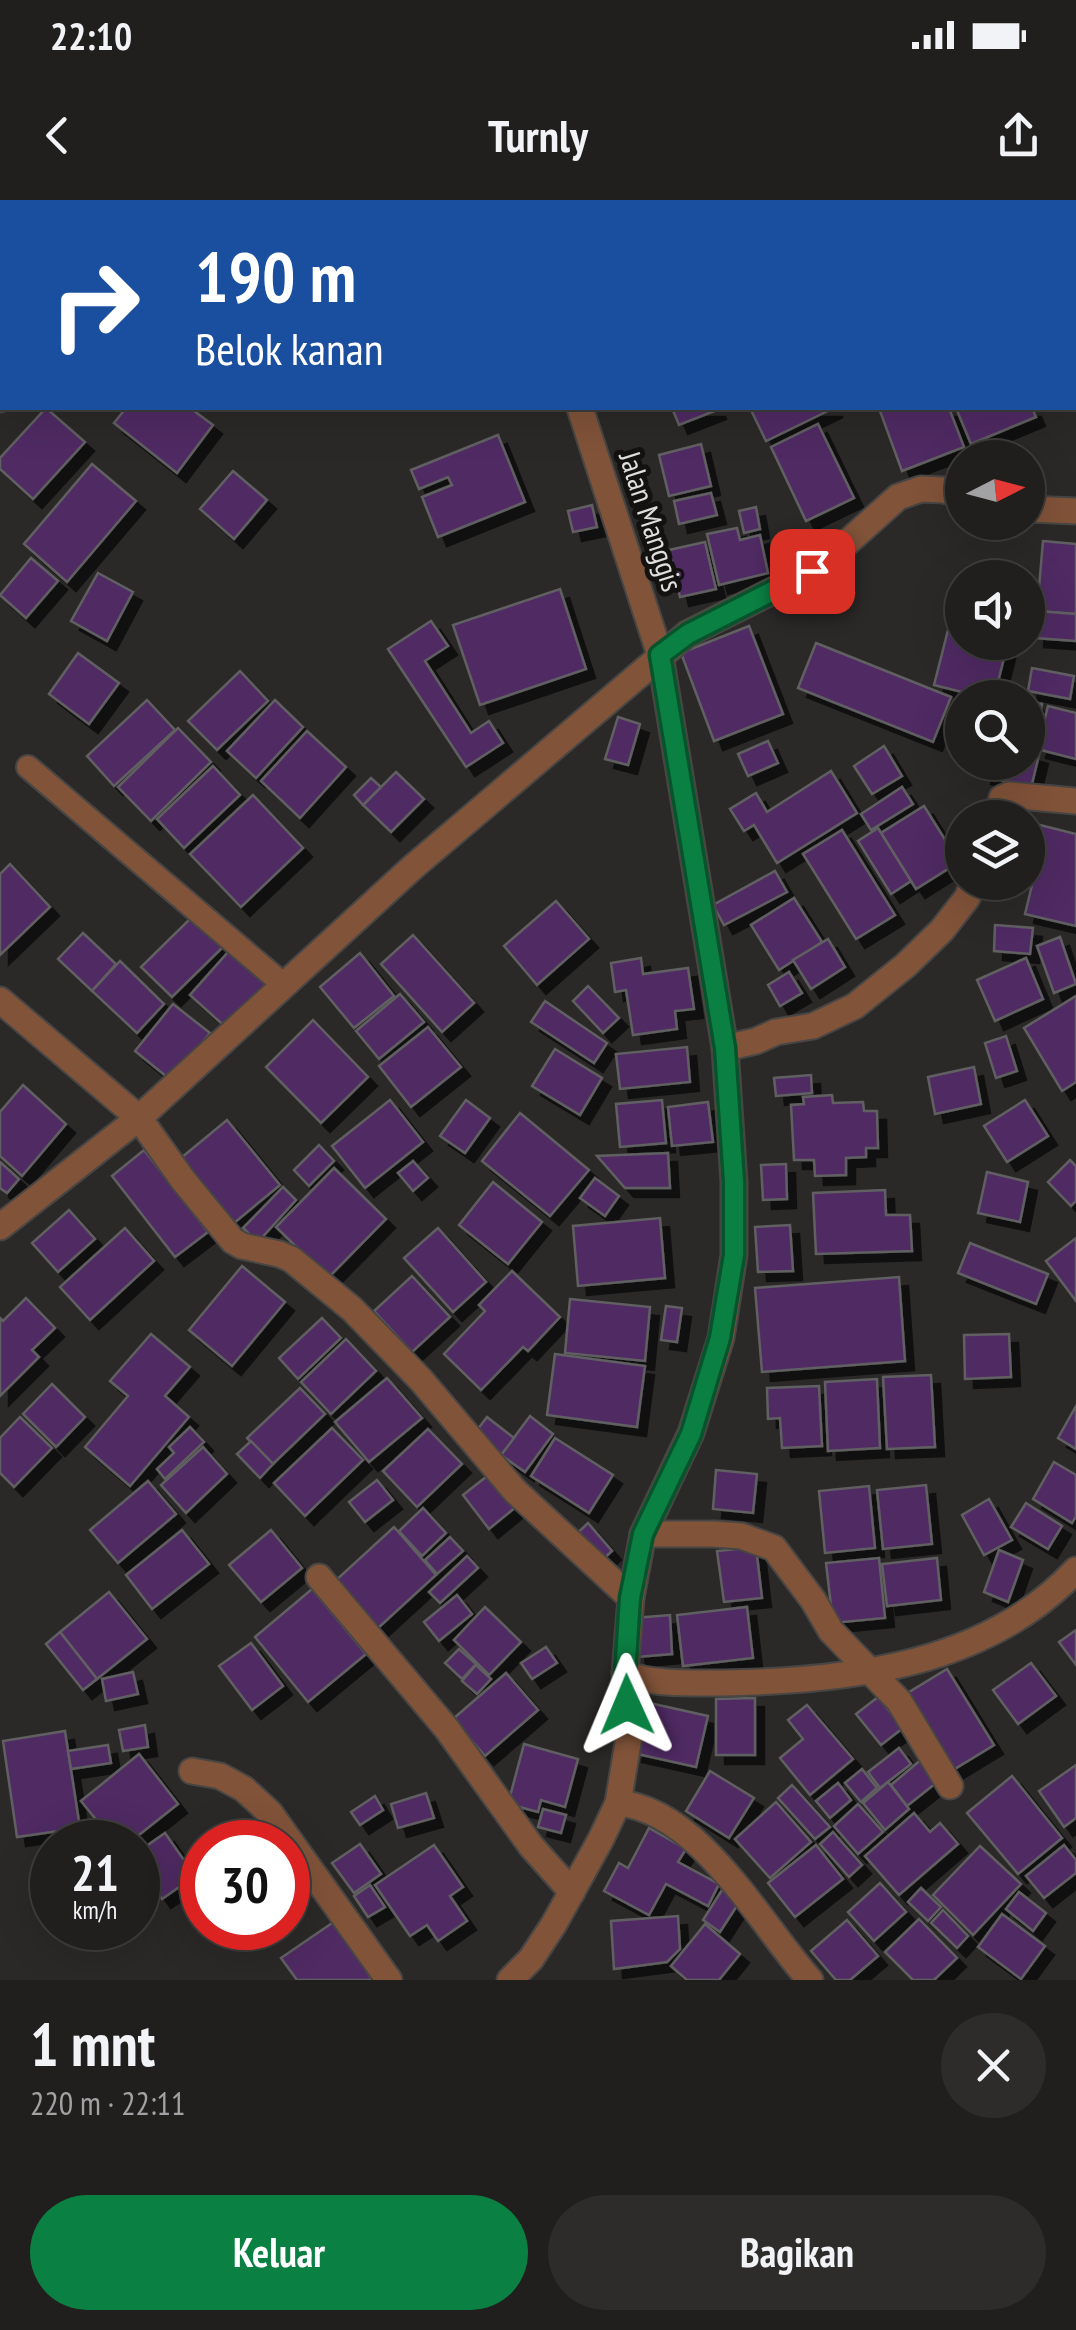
<!DOCTYPE html>
<html lang="id">
<meta charset="utf-8">
<style>
body{margin:0;font-family:"PT Sans Narrow",sans-serif;background:#2d2c2a;color:#f1f3f6;height:100vh;display:flex;flex-direction:column;font-size:38px;white-space:nowrap}
*{box-sizing:border-box;margin:0}
p{font-size:32px;color:#a2a2a4}
.icon{flex:none;width:55px;height:55px;fill:none;stroke:currentColor;stroke-width:2;stroke-linecap:round;stroke-linejoin:round}
.map{position:relative;height:1780px;overflow:hidden}
.panel{display:flex;flex-direction:column;background:#201f1d;flex:1}
.panel>*{flex:none}
.banner{position:absolute;left:0px;top:0px;width:1078px;height:210px;box-shadow:0 10px 40px #0002,0 0 0 2px #3d3d3b;background:#1a4fa0;color:#fff;overflow:hidden}
.needle{width:65px;rotate:84deg}
.buttons{position:absolute;left:945px;top:240px;display:grid;gap:20px}
.buttons a{display:grid;place-items:center;width:100px;height:100px;border-radius:50%;background:#201f1d;box-shadow:0 10px 40px #0002,0 0 0 2px #3d3d3b;font-size:50px}
.speed{position:absolute;left:30px;top:1620px;display:flex;gap:20px;font-size:50px;font-weight:700;text-align:center}
.speed>*{display:grid;place-content:center;width:130px;height:130px;border-radius:50%;background:#201f1d;box-shadow:0 10px 40px #0002,0 0 0 2px #3d3d3b;line-height:1}
.speed small{font-size:25px;font-weight:400}
.speed .limit{border:15px solid #d22;background:#fff;color:#111}
.pin{position:absolute;display:grid;place-items:center;width:85px;height:85px;color:#fff;margin:-42px;border-radius:20px;box-shadow:0 5px 15px #0006}
.me{position:absolute;width:110px;margin:-55px;rotate:359deg;stroke-linejoin:round;filter:drop-shadow(0 0 8px #0008)}
.turn{display:flex;align-items:center;gap:35px;height:210px;padding:0 30px;font-size:45px}
.turn .icon{width:130px;height:130px;stroke-width:2.5}
.turn b{display:block;font-size:70px;line-height:85px}
.round{display:grid;place-items:center;flex:none;width:105px;height:105px;border-radius:52px;background:#2d2c2a}
.headline{display:flex;align-items:center;justify-content:space-between;height:170px;padding:0 30px}
h1{font-size:60px;font-weight:700;line-height:75px}
.button{display:flex;gap:20px;margin-top:auto;padding:20px 30px}
.button a{flex:1;height:115px;border-radius:60px;background:#0b8043;color:#fff;font-size:40px;font-weight:700;line-height:115px;text-align:center}
.button a+a{background:#2d2c2a;color:#f1f3f6}
.status{display:flex;justify-content:space-between;align-items:center;height:70px;padding:0 50px;background:#201f1d;direction:ltr}
.status svg{height:28px;fill:currentColor}
header{display:flex;justify-content:space-between;align-items:center;height:130px;padding:0 30px;background:#201f1d;font-size:45px;font-weight:700}
.map>svg:first-child{display:block}
</style>
<div class="status"><b>22:10</b><svg viewBox="0 0 49 12"><path d="M0 12V9h3v3zM5 12V6h3v6zM10 12V3h3v9zM15 12V0h3v12zM26 1h20v11H26zM47 4h2v5h-2z"/></svg></div>
<header><svg class="icon" aria-label="back" viewBox="0 0 24 24"><path d="M15 5l-7 7 7 7"/></svg>Turnly<svg class="icon" aria-label="share" viewBox="0 0 24 24"><path d="M12 15V3M7 8l5-5 5 5M5 13v7h14v-7"/></svg></header>
<div class="map">
<svg width="1076" height="1780" viewBox="0 0 1076 1780">
<defs>
<filter id="shadow"><feDropShadow dx="9" dy="9" stdDeviation="0" flood-color="#0009"/></filter>
</defs>
<rect width="100%" height="100%" fill="#2b2927"/>
<g fill="#4f2b64" stroke="#615f62" stroke-width="2.5" filter="url(#shadow)">
<path d="M0,0H89L88,2H2V53L0,52Z"/>
<path d="M144,0H256L254,2H142Z"/>
<path d="M46,208L85,242L33,299L0,269V258Z"/>
<path d="M126,208H190L213,225L177,273L114,223Z"/>
<path d="M672,208H716L717,210L679,225Z"/>
<path d="M750,208H834L766,241Z"/>
<path d="M888,208H949L964,247L902,271L880,211Z"/>
<path d="M956,208H1032L1036,217L971,244Z"/>
<path d="M818,224L854,298L806,321L771,247Z"/>
<path d="M498,235L525,302L438,337L422,297L452,285L448,277L419,289L411,270Z"/>
<path d="M701,244L711,286L669,296L659,255Z"/>
<path d="M92,264L136,301L67,382L24,344Z"/>
<path d="M233,271L267,300L234,339L200,309Z"/>
<path d="M711,293L717,315L679,324L674,301Z"/>
<path d="M592,305L597,327L573,332L568,311Z"/>
<path d="M756,307L760,329L744,333L739,311Z"/>
<path d="M737,328L740,340L760,335L768,373L719,385L707,334Z"/>
<path d="M1043,341L1076,344V414L1037,411Z"/>
<path d="M705,342L716,389L680,397L669,350Z"/>
<path d="M31,358L58,381L26,418L0,395Z"/>
<path d="M98,373L133,392L107,441L71,421Z"/>
<path d="M961,379H962V442H1008L994,498H986L934,485Z"/>
<path d="M560,389L586,469L480,505L453,425Z"/>
<path d="M1037,411L1076,414V441L1035,438Z"/>
<path d="M431,421L448,446L425,461L471,533L489,521L503,543L466,567L388,449Z"/>
<path d="M749,426L783,514L714,541L681,453Z"/>
<path d="M816,443L951,497L933,542L798,488Z"/>
<path d="M78,453L119,483L89,524L49,494Z"/>
<path d="M1032,468L1074,476L1070,499L1028,491Z"/>
<path d="M240,471L268,501L217,550L188,521Z"/>
<path d="M147,500L175,530L114,586L87,556Z"/>
<path d="M275,500L303,527L256,578L227,551Z"/>
<path d="M1028,501L1042,504L1038,523L1028,521Z"/>
<path d="M1048,506L1076,513V559L1037,549Z"/>
<path d="M618,517L640,524L628,565L605,559Z"/>
<path d="M178,528L211,562L151,621L118,587Z"/>
<path d="M307,531L346,567L300,618L261,581Z"/>
<path d="M768,541L778,563L748,576L738,554Z"/>
<path d="M884,546L902,576L872,594L854,566Z"/>
<path d="M1028,552L1039,555L1031,588L982,575L985,562H1028Z"/>
<path d="M213,566L240,595L184,648L157,619Z"/>
<path d="M831,571L857,613L777,663L754,625L744,631L730,609L756,593L767,612Z"/>
<path d="M396,572L424,599L391,632L363,605Z"/>
<path d="M371,578L381,587L363,605L354,595Z"/>
<path d="M902,587L913,604L871,630L861,614Z"/>
<path d="M253,595L303,648L241,707L190,654Z"/>
<path d="M924,606L959,662L916,689L881,633Z"/>
<path d="M1028,622L1076,634V726L1025,714L1032,685L1024,682H1028Z"/>
<path d="M878,628L911,681L891,694L858,641Z"/>
<path d="M842,630L895,715L856,739L803,654Z"/>
<path d="M10,664L50,707L0,755V674Z"/>
<path d="M775,671L787,692L724,725L713,705Z"/>
<path d="M794,698L822,742L779,770L751,725Z"/>
<path d="M556,701L589,739L537,785L504,746Z"/>
<path d="M193,716L223,747L172,797L141,767Z"/>
<path d="M995,725L1033,728L1030,754L994,751Z"/>
<path d="M83,733L116,764L92,791L58,759Z"/>
<path d="M413,735L474,803L442,832L381,764Z"/>
<path d="M1060,737L1076,784L1054,793L1037,746Z"/>
<path d="M828,739L845,767L811,789L793,760Z"/>
<path d="M229,751L269,787L230,831L190,795Z"/>
<path d="M360,753L394,796L354,828L320,787Z"/>
<path d="M641,758L643,774L688,768L694,809L675,811L677,829L633,835L626,790L615,792L611,763Z"/>
<path d="M1026,758L1043,799L995,821L977,780Z"/>
<path d="M120,761L164,804L137,833L92,791Z"/>
<path d="M789,772L802,793L780,806L768,785Z"/>
<path d="M588,786L619,818L603,833L573,801Z"/>
<path d="M400,794L424,822L379,859L356,831Z"/>
<path d="M1076,796V882L1062,891L1024,828Z"/>
<path d="M545,801L607,843L594,863L531,822Z"/>
<path d="M173,804L210,833L172,881L135,851Z"/>
<path d="M313,820L368,877L321,923L266,867Z"/>
<path d="M428,827L461,867L411,907L379,866Z"/>
<path d="M1006,836L1017,871L996,878L985,843Z"/>
<path d="M687,847L690,882L620,889L616,854Z"/>
<path d="M555,849L602,878L580,915L532,886Z"/>
<path d="M974,867L981,904L935,914L928,877Z"/>
<path d="M811,875L812,893L776,896L774,878Z"/>
<path d="M23,885L66,924L22,976L0,956V912Z"/>
<path d="M832,895L833,903L863,902L864,911H877L878,948H866V957L846,958V975L815,976L814,960H794L791,905L804,904L803,897Z"/>
<path d="M390,900L423,942L365,988L332,946Z"/>
<path d="M466,900L490,918L465,953L440,936Z"/>
<path d="M662,900L666,943L620,947L616,904Z"/>
<path d="M1025,900L1048,936L1007,962L984,926Z"/>
<path d="M708,902L713,942L672,946L668,907Z"/>
<path d="M520,913L589,970L550,1016L482,961Z"/>
<path d="M227,920L280,985L234,1023L181,958Z"/>
<path d="M319,945L334,961L309,986L294,970Z"/>
<path d="M144,950L208,1032L175,1057L112,976Z"/>
<path d="M668,953L670,988H625L597,956Z"/>
<path d="M1070,960L1076,966V1001L1071,1006L1048,982Z"/>
<path d="M413,961L428,978L413,991L398,973Z"/>
<path d="M0,962L19,979L7,993L0,988Z"/>
<path d="M786,964L787,999L763,1000L761,965Z"/>
<path d="M334,968L386,1019L328,1078L276,1027Z"/>
<path d="M987,972L1028,982L1020,1022L978,1013Z"/>
<path d="M595,978L619,996L605,1016L580,998Z"/>
<path d="M493,982L542,1022L508,1064L459,1025Z"/>
<path d="M283,987L296,1000L258,1042L243,1028Z"/>
<path d="M885,990L886,1015H910L912,1051L816,1054L813,993Z"/>
<path d="M69,1010L95,1039L58,1072L32,1043Z"/>
<path d="M660,1018L665,1078L578,1086L573,1026Z"/>
<path d="M790,1025L793,1071L758,1072L755,1027Z"/>
<path d="M125,1028L154,1061L90,1120L60,1087Z"/>
<path d="M438,1028L486,1082L453,1112L404,1058Z"/>
<path d="M1076,1038V1101L1046,1061Z"/>
<path d="M970,1043L1048,1074L1036,1104L958,1073Z"/>
<path d="M242,1066L285,1102L232,1166L189,1130Z"/>
<path d="M512,1071L560,1117L528,1151L523,1147L481,1190L444,1154L485,1111L479,1105Z"/>
<path d="M412,1076L450,1117L412,1152L374,1111Z"/>
<path d="M899,1077L905,1161L762,1172L755,1088Z"/>
<path d="M26,1098L55,1128L32,1150L39,1157L0,1196V1118L3,1121Z"/>
<path d="M570,1099L650,1107L645,1161L565,1153Z"/>
<path d="M666,1106L682,1108L677,1142L661,1140Z"/>
<path d="M322,1118L341,1138L298,1179L279,1158Z"/>
<path d="M151,1134L190,1167L165,1196L189,1217L130,1286L85,1247L128,1196L110,1181Z"/>
<path d="M1009,1134L1011,1177L965,1179L964,1135Z"/>
<path d="M346,1139L376,1171L331,1214L301,1182Z"/>
<path d="M555,1154L645,1166L637,1227L547,1215Z"/>
<path d="M931,1175L935,1247L887,1249L883,1177Z"/>
<path d="M387,1178L422,1218L369,1262L335,1222Z"/>
<path d="M877,1179L880,1248L828,1251L825,1182Z"/>
<path d="M52,1184L85,1217L56,1247L23,1214Z"/>
<path d="M819,1186L822,1246L782,1248L780,1218L768,1219L767,1188Z"/>
<path d="M300,1188L325,1214L273,1264L247,1238Z"/>
<path d="M1076,1206V1249L1058,1238Z"/>
<path d="M530,1216L553,1234L525,1272L501,1255Z"/>
<path d="M20,1217L52,1248L14,1287L0,1273V1238Z"/>
<path d="M487,1217L514,1238L501,1255L474,1234Z"/>
<path d="M190,1227L204,1242L165,1279L157,1269L174,1253L169,1247Z"/>
<path d="M332,1228L363,1260L305,1316L274,1283Z"/>
<path d="M428,1229L462,1264L417,1307L383,1271Z"/>
<path d="M555,1238L613,1275L589,1313L531,1276Z"/>
<path d="M251,1241L273,1264L260,1278L237,1254Z"/>
<path d="M203,1247L227,1274L186,1313L161,1285Z"/>
<path d="M1054,1262L1076,1275V1316L1072,1323L1033,1299Z"/>
<path d="M716,1270L757,1274L753,1313L713,1309Z"/>
<path d="M491,1273L517,1306L489,1329L463,1295Z"/>
<path d="M377,1280L393,1300L365,1322L349,1302Z"/>
<path d="M148,1281L176,1314L118,1363L90,1330Z"/>
<path d="M926,1285L932,1344L883,1349L877,1290Z"/>
<path d="M869,1286L875,1348L825,1353L819,1291Z"/>
<path d="M989,1299L1012,1340L984,1355L962,1315Z"/>
<path d="M1026,1303L1062,1326L1048,1349L1011,1327Z"/>
<path d="M423,1308L446,1333L422,1356L399,1331Z"/>
<path d="M588,1323L612,1351L597,1365L573,1337Z"/>
<path d="M394,1327L436,1375L377,1429L334,1382Z"/>
<path d="M182,1330L209,1364L152,1409L126,1375Z"/>
<path d="M271,1330L302,1368L261,1402L229,1365Z"/>
<path d="M450,1337L463,1351L437,1374L425,1360Z"/>
<path d="M756,1347L762,1398L724,1402L717,1351Z"/>
<path d="M999,1350L1023,1360L1008,1402L984,1392Z"/>
<path d="M467,1356L478,1368L440,1403L429,1392Z"/>
<path d="M879,1358L885,1418L833,1423L826,1363Z"/>
<path d="M937,1358L941,1400L887,1406L882,1364Z"/>
<path d="M312,1389L366,1454L308,1502L255,1437Z"/>
<path d="M109,1392L147,1439L97,1479L60,1432Z"/>
<path d="M457,1395L472,1414L439,1441L424,1422Z"/>
<path d="M485,1407L521,1442L489,1475L454,1440Z"/>
<path d="M747,1407L753,1458L683,1466L677,1415Z"/>
<path d="M670,1415L672,1454L637,1457L634,1418Z"/>
<path d="M1076,1430V1465L1059,1442Z"/>
<path d="M60,1432L97,1479L83,1490L46,1444Z"/>
<path d="M251,1443L283,1486L252,1510L219,1466Z"/>
<path d="M546,1447L557,1463L532,1479L521,1463Z"/>
<path d="M459,1449L476,1464L462,1479L445,1463Z"/>
<path d="M1031,1463L1056,1496L1018,1524L993,1490Z"/>
<path d="M476,1465L491,1479L477,1494L462,1481Z"/>
<path d="M947,1469L994,1545L953,1570L906,1494Z"/>
<path d="M133,1472L138,1494L106,1501L102,1479Z"/>
<path d="M506,1473L538,1510L485,1556L453,1519Z"/>
<path d="M878,1497L903,1528L881,1545L856,1514Z"/>
<path d="M755,1498V1555H716V1499Z"/>
<path d="M645,1502L708,1516L696,1567L633,1553Z"/>
<path d="M807,1505L853,1559L810,1595L780,1558L803,1539L788,1520Z"/>
<path d="M145,1525L148,1547L123,1551L119,1530Z"/>
<path d="M65,1531L80,1628L17,1637L3,1541Z"/>
<path d="M524,1544L578,1559L565,1607L541,1600L538,1612L508,1604Z"/>
<path d="M108,1545L111,1563L71,1569L68,1551Z"/>
<path d="M899,1548L911,1564L880,1588L868,1572Z"/>
<path d="M139,1554L178,1604L130,1642H114L81,1601Z"/>
<path d="M923,1558L941,1579L907,1606L891,1585Z"/>
<path d="M1076,1565V1618L1064,1627L1039,1591Z"/>
<path d="M862,1569L877,1588L861,1602L845,1583Z"/>
<path d="M710,1571L754,1598L729,1638L686,1611Z"/>
<path d="M1012,1576L1062,1638L1018,1674L967,1613Z"/>
<path d="M888,1582L909,1609L885,1630L863,1603Z"/>
<path d="M838,1583L851,1600L830,1618L816,1601Z"/>
<path d="M792,1585L830,1627L815,1639L778,1598Z"/>
<path d="M426,1593L434,1618L398,1628L391,1604Z"/>
<path d="M375,1596L383,1610L360,1625L351,1612Z"/>
<path d="M776,1602L811,1642L770,1678L735,1639Z"/>
<path d="M858,1604L883,1632L858,1654L834,1626Z"/>
<path d="M543,1609L566,1615L561,1633L538,1627Z"/>
<path d="M914,1613L930,1632L940,1623L958,1644L899,1695L865,1656Z"/>
<path d="M649,1628L686,1649L678,1662L719,1684L708,1706L666,1684L649,1715L604,1691L619,1663L628,1668Z"/>
<path d="M833,1632L862,1665L849,1677L820,1644Z"/>
<path d="M165,1633L195,1676L162,1699L138,1665V1652Z"/>
<path d="M360,1644L381,1674L354,1693L332,1663Z"/>
<path d="M434,1645L463,1687L450,1696L467,1721L438,1741L427,1725L410,1736L375,1685Z"/>
<path d="M816,1645L843,1679L795,1717L768,1683Z"/>
<path d="M1064,1645L1076,1660V1673L1044,1698L1026,1676Z"/>
<path d="M980,1646L1021,1684L973,1735L933,1695Z"/>
<path d="M880,1683L906,1712L874,1741L848,1712Z"/>
<path d="M370,1685L385,1707L368,1717L354,1696Z"/>
<path d="M724,1687L742,1698L720,1732L703,1720Z"/>
<path d="M921,1688L941,1707L928,1721L908,1702Z"/>
<path d="M1019,1692L1046,1713L1033,1731L1006,1709Z"/>
<path d="M943,1710L968,1736L957,1748L931,1723Z"/>
<path d="M1002,1714L1045,1746L1021,1779L978,1747Z"/>
<path d="M678,1716L680,1749L667,1762L614,1769L611,1721Z"/>
<path d="M338,1719L374,1770L368,1773L372,1780H297L281,1758Z"/>
<path d="M919,1719L957,1758L934,1780H913L885,1752Z"/>
<path d="M847,1720L878,1756L850,1780H836L811,1751Z"/>
<path d="M705,1724L740,1754L719,1780H687L671,1766Z"/>
</g>
<g fill="none" stroke-linecap="round" stroke-linejoin="round">
<defs>
<path id="lane" d="M28,567L284,785"/>
<g id="street">
<path d="M477,0L480,2"/>
<path d="M103,2L105,0"/>
<path d="M532,2L533,0"/>
<path d="M0,199L2,194"/>
<path d="M1028,309L1076,311"/>
<path d="M997,618L1002,598L1009,595L1076,601"/>
<path d="M0,800L139,918L183,980L233,1041L242,1046L279,1054L291,1059L352,1109L421,1180L515,1291L631,1398"/>
<path d="M725,848L756,841L776,832L813,826L855,806L906,765L942,730L967,698L974,682"/>
<path d="M0,1027L139,918L413,667L687,434L812,371L839,350L898,297L921,289L943,290L962,294"/>
<path d="M643,1334H714L741,1336L774,1348L813,1400L831,1431L899,1501L950,1586"/>
<path d="M319,1377L447,1529L531,1646L572,1692"/>
<path d="M625,1473C649,1485 695,1483 723,1483C848,1481 986,1466 1076,1370"/>
<path d="M192,1571L220,1576L244,1589L270,1613L389,1780"/>
<path d="M618,1603C700,1610 760,1724 810,1780"/>
<path d="M510,1780L531,1759L554,1724L601,1639L618,1603L629,1537L625,1473L631,1398L643,1334L691,1233L721,1138L734,1055V982L725,848L660,455L580,208"/>
</g>
</defs>
<use href="#lane" stroke="#484644" stroke-width="26"/>
<use href="#street" stroke="#484644" stroke-width="29"/>
<use href="#lane" stroke="#815339" stroke-width="22"/>
<use href="#street" stroke="#815339" stroke-width="25"/>
</g>
<g fill="none" stroke-linecap="round" stroke-linejoin="round">
<defs>
<path id="route" d="M627,1505L625,1474L630,1398L643,1334L691,1234L720,1138L734,1055V982L725,848L660,455L688,434L812,371"/>
</defs>
<use href="#route" stroke="#07532c" stroke-width="25"/>
<use href="#route" stroke="#0b8043" stroke-width="18"/>
</g>
<g text-anchor="middle" dominant-baseline="central" stroke-width="10" stroke-linejoin="round" paint-order="stroke">
<g font-size="30" fill="#e0dfdd" stroke="#131211">
<text transform="translate(652 321) rotate(72)">Jalan Manggis</text>
</g>
</g>
</svg>
<div class="buttons">
<a><svg class="needle" viewBox="-14 -14 28 28"><path d="M0-13l5 13h-10z" fill="#e53935"/><path d="M0 13l5-13h-10z" fill="#a2a2a4"/></svg></a>
<a><svg class="icon" aria-label="sound" viewBox="0 0 24 24"><path d="M4 9h4l5-4v14l-5-4H4zM17 9q2 3 0 6"/></svg></a>
<a><svg class="icon" aria-label="search" viewBox="0 0 24 24"><circle cx="10" cy="10" r="6"/><path d="M15 15l6 6"/></svg></a>
<a><svg class="icon" aria-label="layers" viewBox="0 0 24 24"><path d="M12 4l9 5-9 5-9-5zM3 14l9 5 9-5"/></svg></a>
</div>
<div class="speed"><div>21<small>km/h</small></div><div class="limit">30</div></div>
<div class="pin" style="left:812px;top:371px;background:#d93025"><svg class="icon" aria-label="arrive" viewBox="0 0 24 24"><path d="M6 21V4h12l-3 4 3 4H6"/></svg></div>
<svg class="me" style="left:627px;top:1505px" viewBox="-20 -20 40 40"><path d="M0-17L14 15 0 8-14 15z" fill="#0b8043" stroke="#fff" stroke-width="4"/></svg>
<div class="banner">
<div class="turn"><svg class="icon" aria-label="right" viewBox="0 0 24 24"><path d="M7 20v-9h11M14 6l5 5-5 5"/></svg><div><b>190 m</b>Belok kanan</div></div>
</div>
</div>
<section class="panel">
<div class="headline"><div><h1>1 mnt</h1><p>220 m · 22:11</p></div><a class="round"><svg class="icon" aria-label="close" viewBox="0 0 24 24"><path d="M6 6l12 12M18 6L6 18"/></svg></a></div>
<div class="button"><a>Keluar</a><a>Bagikan</a></div>
</section>
